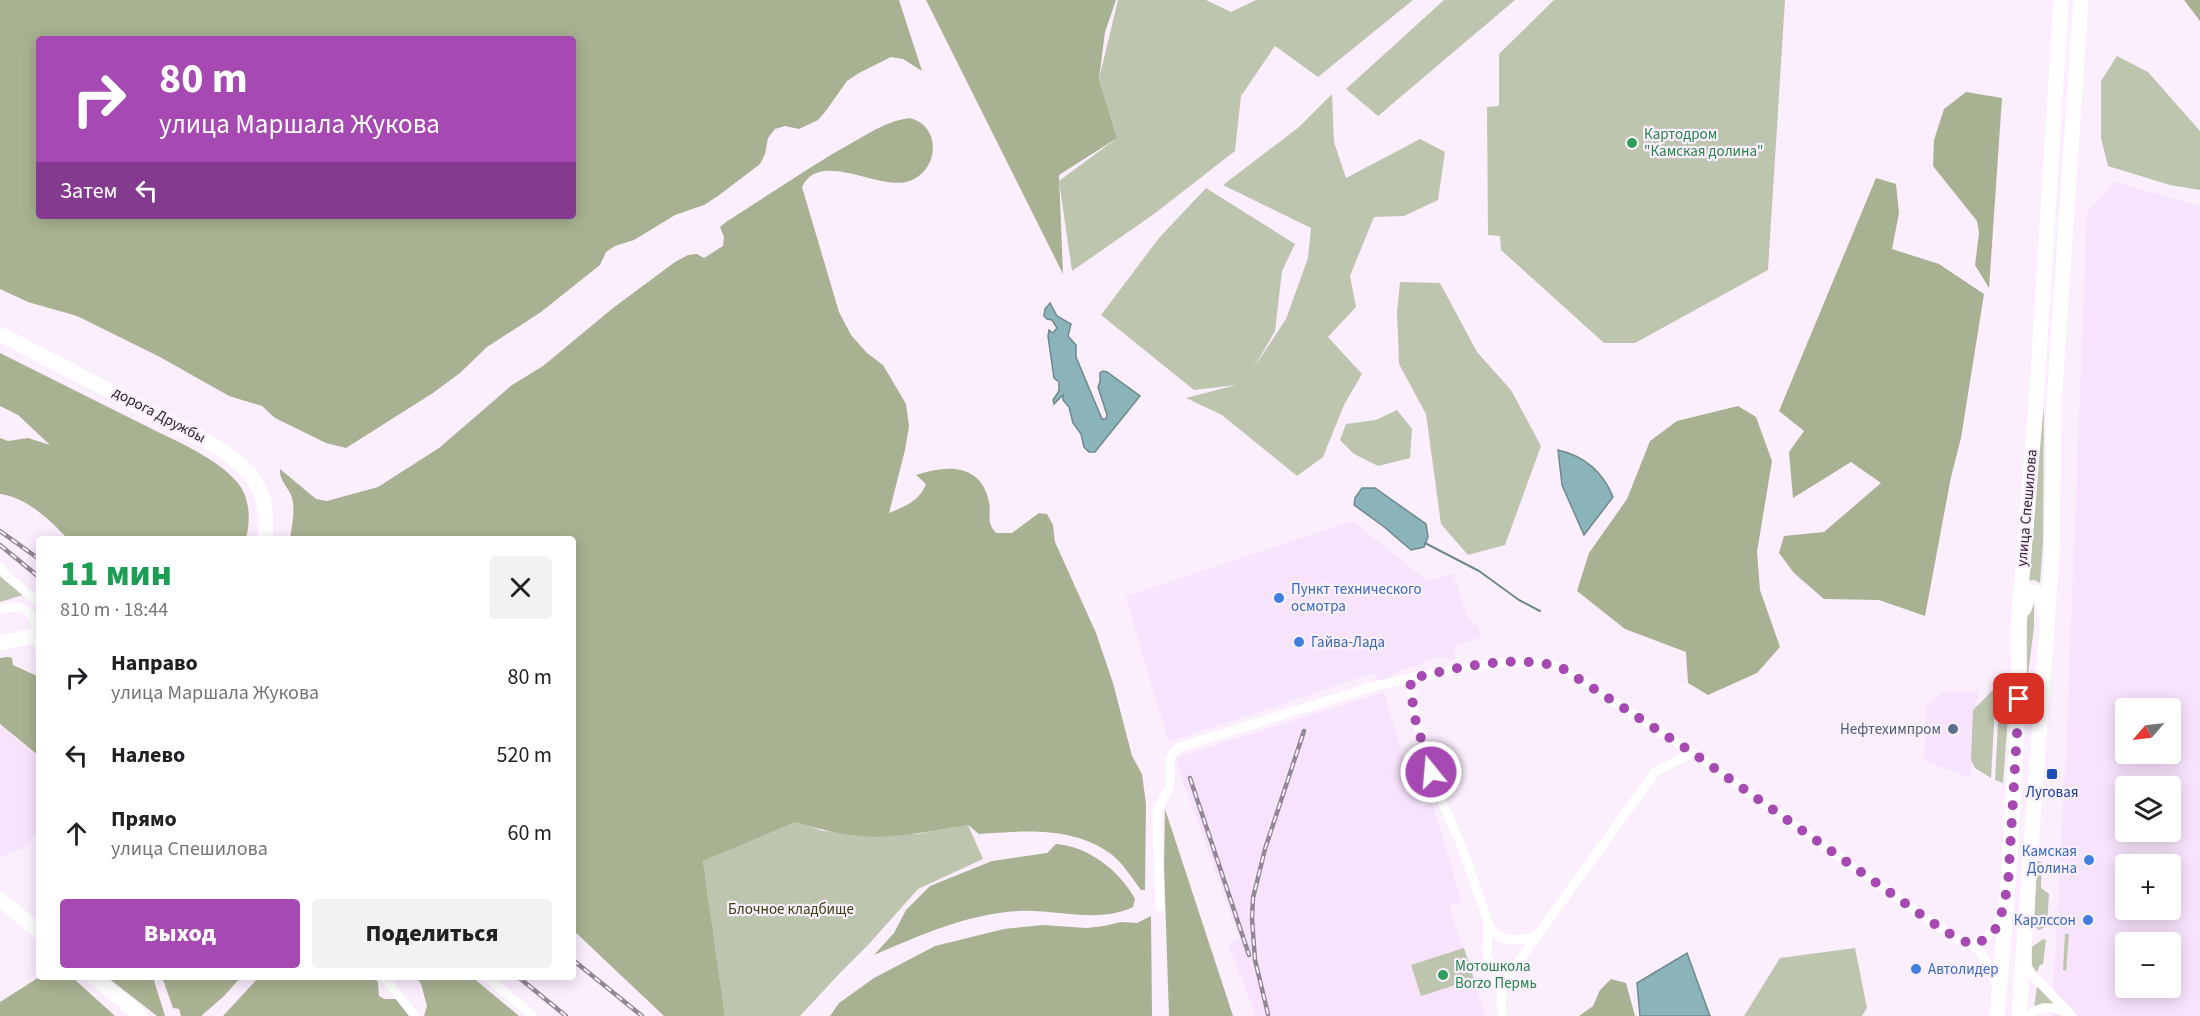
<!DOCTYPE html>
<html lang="ru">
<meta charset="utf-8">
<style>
body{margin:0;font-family:"Source Sans 3",sans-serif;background:#f2f2f2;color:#202124;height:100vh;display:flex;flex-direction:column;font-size:22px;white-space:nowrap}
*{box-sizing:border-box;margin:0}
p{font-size:20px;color:#757577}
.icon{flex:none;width:33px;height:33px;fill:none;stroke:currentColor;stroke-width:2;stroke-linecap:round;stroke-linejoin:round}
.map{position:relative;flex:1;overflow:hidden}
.sheet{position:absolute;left:36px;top:536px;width:540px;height:444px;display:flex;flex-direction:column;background:#fff;border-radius:6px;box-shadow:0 3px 15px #0003}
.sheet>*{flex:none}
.guide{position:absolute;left:36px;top:36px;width:540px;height:183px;border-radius:6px;box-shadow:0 3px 15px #0003;background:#a649b2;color:#fff;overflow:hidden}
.needle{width:39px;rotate:242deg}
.fabs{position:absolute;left:2115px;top:698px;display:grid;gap:12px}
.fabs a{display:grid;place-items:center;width:66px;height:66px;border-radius:6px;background:#fff;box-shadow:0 3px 15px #0003;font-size:30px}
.pin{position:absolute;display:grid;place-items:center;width:51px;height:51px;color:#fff;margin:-26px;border-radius:12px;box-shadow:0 3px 9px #0006}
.me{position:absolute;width:66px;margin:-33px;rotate:343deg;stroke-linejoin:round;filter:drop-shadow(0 0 4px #0008)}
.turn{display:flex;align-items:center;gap:21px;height:126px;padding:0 24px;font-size:27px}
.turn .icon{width:78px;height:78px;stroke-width:2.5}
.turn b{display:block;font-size:42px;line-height:51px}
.then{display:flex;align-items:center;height:57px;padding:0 24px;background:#0003;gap:12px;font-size:22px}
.round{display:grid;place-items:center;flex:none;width:63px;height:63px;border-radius:6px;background:#f2f2f2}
.head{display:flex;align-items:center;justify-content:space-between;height:102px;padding:0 24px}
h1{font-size:36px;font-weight:800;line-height:45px;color:#1e9e55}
.action{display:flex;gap:12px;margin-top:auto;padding:12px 24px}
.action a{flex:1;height:69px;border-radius:6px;background:#a649b2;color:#fff;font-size:24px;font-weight:800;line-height:69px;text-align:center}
.action a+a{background:#f2f2f2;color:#202124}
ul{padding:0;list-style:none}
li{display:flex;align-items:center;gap:18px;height:78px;padding:0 24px}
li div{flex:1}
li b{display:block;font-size:22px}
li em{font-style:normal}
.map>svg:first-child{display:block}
</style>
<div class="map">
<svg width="2200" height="1016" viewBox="0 0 2200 1016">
<rect width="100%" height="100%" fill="#fbeefd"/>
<g fill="#f8e3fc" fill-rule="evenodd">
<path d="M2115,182L2200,206V1016H2052L2066,755L2087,212ZM2126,708H2170V753H2126ZM2126,786H2170V831H2126ZM2126,864H2170V909H2126ZM2126,942H2170V987H2126Z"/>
<path d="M1352,521L1428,581L1453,573L1467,617L1477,626L1482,637L1453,647L1456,658L1448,661L1447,657L1442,659L1441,656L1389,675L1390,678L1378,683L1374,673L1169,742L1142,654L1126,596Z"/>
<path d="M1943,691L1978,692L1970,778L1924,760L1927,706Z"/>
<path d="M1384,692L1405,763H1409L1410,767L1408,769L1421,807L1432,803L1462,902L1449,906L1485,1016H1256L1228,944L1239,938L1175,758Z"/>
<path d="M0,726L39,758V830L22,849L0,857Z"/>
</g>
<g fill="#bdc5af">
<path d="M1118,0H1206L1231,12L1256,0H1413L1318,77L1275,46L1241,96L1235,151L1154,214L1072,271L1059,181L1117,138L1099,79Z"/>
<path d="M1444,0H1515L1378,116L1346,89Z"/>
<path d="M1554,0H1785L1768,270L1635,343H1604L1501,250L1500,236L1488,235L1487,107L1499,106V54Z"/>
<path d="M2117,56L2148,72L2200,131V190L2170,185L2108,166L2101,138V81Z"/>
<path d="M1332,94L1334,142L1346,178L1420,139L1445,152L1438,200L1404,216L1374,217L1350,276L1356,307L1328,337L1362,374L1344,405L1323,457L1297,476L1222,415L1186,398L1236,385L1194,390L1101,315L1159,238L1206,188L1295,244L1282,271L1275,331L1253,369L1286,319L1308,258L1311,228L1223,185L1299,127Z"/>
<path d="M1400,282L1440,283L1477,352L1511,390L1541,446L1505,545L1468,555L1441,524L1426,414L1399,364L1397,312Z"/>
<path d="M2044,406L2043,543L2040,583L2034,580L2026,581L2028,546Z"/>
<path d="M1397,410L1412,429L1410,458L1378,466L1354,454L1340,440L1346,424L1376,420Z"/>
<path d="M0,576L23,595L0,602Z"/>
<path d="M2034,602V627L2027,682V621L2029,603Z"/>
<path d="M2007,677H2010V691L2003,783L1995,780L2000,688H2004Z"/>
<path d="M1996,687L1991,778L1975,768L1971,760L1973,710Z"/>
<path d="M795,821L823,831L917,834L968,825L983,859L918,889L869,944L840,973L800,1016H725L703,861Z"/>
<path d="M2037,861L2042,862L2041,888L2049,894L2047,926L2039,930L2034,926Z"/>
<path d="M2065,934H2069L2066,971L2063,970Z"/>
<path d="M2043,939L2046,940L2043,964L2040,965L2036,974L2032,965V947Z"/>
<path d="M1464,948L1474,979L1421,996L1411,965Z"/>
<path d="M1855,948L1867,1008L1862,1016H1744L1780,958Z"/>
<path d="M2037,986L2057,1003L2034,1007Z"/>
</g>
<g fill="#a8b292" fill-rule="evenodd">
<path d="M0,0H899L922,71L903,59L891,57L859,73L847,81L825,112L818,120L799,129L785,126L775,129L768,138L765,154L760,164L718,196L704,205L675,215L634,240L615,246L606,252L600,265L541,312L487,347L460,373L433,393L346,448L326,443L275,418L262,406L229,396L160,357L77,316L28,302L0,289ZM39,39H573V216H39Z"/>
<path d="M926,0H1116L1105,32L1099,79L1117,138L1059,175L1063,274Z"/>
<path d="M2184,0H2200V21Z"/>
<path d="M1966,92L2002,98L1989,288L1975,265L1979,233L1977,221L1933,166L1934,140L1944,109Z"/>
<path d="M910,118C944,127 938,175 906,182C876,189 819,150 802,187L839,312L851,335L867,353L883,365L906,404L909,426L905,450L889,513C905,507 920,500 926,484L916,475C947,465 981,463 989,502C992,516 985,520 996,533H1012L1039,513L1047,514L1053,525L1055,542L1096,633L1113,683L1132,756L1142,774L1146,804L1145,890H1141C1132,878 1123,863 1111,854C1072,826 1024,831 979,834L968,825C932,831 895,839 859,836C837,834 816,828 795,822L703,861L725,1016H664L573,930V538H290C292,526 296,507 291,495C287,486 279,480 280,469L316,499L327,501L378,487L439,448L512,385L543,366L613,308L675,262L688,255L697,254L704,258L723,246L724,237L720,227L726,222C769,195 810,166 855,141C873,131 890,120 910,118Z"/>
<path d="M1876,178L1896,184L1899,213L1892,249L1939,264L1984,294L1961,438L1951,477L1925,616L1879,600L1824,599L1794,573L1779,553L1784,536L1824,532L1881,483L1851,462L1793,498L1789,452L1804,431L1779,411Z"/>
<path d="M0,353C48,377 96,401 144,425C173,440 216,457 237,482C250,497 251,520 246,538H67C50,520 26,497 0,494V438L8,441L28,438L50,445L18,415L0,406Z"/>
<path d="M1738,406L1756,417L1772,461L1757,552L1760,590L1780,647L1757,673L1708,695L1688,683L1686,652L1625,629L1577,591L1589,553L1627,499L1650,441L1677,421Z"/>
<path d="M8,657L12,658L13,665L39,677V756L0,724V658Z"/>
<path d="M1165,809L1233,1016H1169L1164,865Z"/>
<path d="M1056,844C1088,846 1120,871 1135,899L1133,907C1098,924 1056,909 1019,911C967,914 921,935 874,955L894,933L906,910L930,886L992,861L1047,853Z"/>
<path d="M1151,916L1152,1016H830L839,1003L874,978L935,946L1004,929L1043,925L1086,928L1104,926L1121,922L1137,923Z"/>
<path d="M41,976L72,977L115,1016H0V1002Z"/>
<path d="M260,976L375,977L378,983L379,996L384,999H396L409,1016H223Z"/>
<path d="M107,977H153L165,1016H157Z"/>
<path d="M162,977V976L241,977L224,996L201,1016H181L179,1009L173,1008Z"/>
<path d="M416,977H472L519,1016H424L427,1006L421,984Z"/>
<path d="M1611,979L1626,983L1635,1016H1579L1593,1006L1600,990Z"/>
</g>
<g fill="#8ab4b9" stroke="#6e898f" stroke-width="1.5">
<path d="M1050,303L1057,316L1071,324L1068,336L1076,345V357L1102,419H1106L1107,415L1098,387L1100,382V373L1103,371L1107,372L1140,396L1095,452H1089L1084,447L1081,434L1073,423L1069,407L1063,400V395L1054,404L1053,400L1059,391V382L1054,378L1048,336L1049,330L1053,333L1057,328L1052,320L1047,319L1044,316L1045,309Z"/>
<path d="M1558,450C1584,456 1603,472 1613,497L1584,535L1562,485Z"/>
<path d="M1362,488H1375L1426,524L1428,537L1424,547L1411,550L1383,526L1354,505L1355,498Z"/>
<path d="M1687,953L1710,1016H1640L1637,983Z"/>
</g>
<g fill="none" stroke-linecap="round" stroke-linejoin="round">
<path stroke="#6e898f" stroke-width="2" d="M1425,543L1479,571L1519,600L1540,611"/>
<g stroke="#fff" stroke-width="9">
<path d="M0,567L7,576L39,603"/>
<path d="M0,609L17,607L29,611L35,623L39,649"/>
<path d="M1410,679L1415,715L1437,791L1460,842L1490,927C1501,944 1521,941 1538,936"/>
<path d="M1160,907L1157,812C1160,802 1167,795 1169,786C1174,768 1162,760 1180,747L1378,685L1446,671L1500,663L1520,662L1550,664L1562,668L1693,753L1930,921L1957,939L1974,945L1989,964L1995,983"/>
<path d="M1488,924L1487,954L1501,992"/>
<path d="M1974,945C1988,937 1995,930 2002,915"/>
<path d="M2023,962L2037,980L2072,1016"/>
<path d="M383,976L415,1016"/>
<path d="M486,976L533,1016"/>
<path d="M1503,1016C1497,991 1505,981 1519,961L1656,771L1693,753"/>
<path d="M2028,1016C2039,1005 2054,1006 2067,1013"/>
</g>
<g stroke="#fff" stroke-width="15">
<path d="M0,334L208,442C249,465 271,489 265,538"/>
<path d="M2024,609L2029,594L2034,592C2042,595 2044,606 2045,614"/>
<path d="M0,643L39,635"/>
<path d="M0,899L39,932"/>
<path d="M93,976L141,1016"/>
<path d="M1997,1016L2008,885L2019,699L2018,628L2036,405L2061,0"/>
<path d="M2019,1016L2052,554L2054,404L2081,0"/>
</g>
<defs>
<g id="rail">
<path d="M0,531L39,559"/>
<path d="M0,545L39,577"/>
<path d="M1190,778L1249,955"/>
<path d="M573,960L642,1016"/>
<path d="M517,976L566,1016"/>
<path d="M1268,1014L1255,960L1252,919L1253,898L1265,849L1304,731"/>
</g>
</defs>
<use href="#rail" stroke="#928794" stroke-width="4.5"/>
<use href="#rail" stroke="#fbeefd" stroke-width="2" stroke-dasharray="7" stroke-linecap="butt"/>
</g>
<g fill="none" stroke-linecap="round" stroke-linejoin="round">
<path stroke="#a649b2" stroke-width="10" stroke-dasharray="0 18" d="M1431,772L1414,715L1410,679C1453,668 1520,653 1562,668L1693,753L1930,921L1958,939L1974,945L1985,939L1995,930L2001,916L2008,885L2019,699"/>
</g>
<g fill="#2e9e5b" stroke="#fbeefd" stroke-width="2">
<circle cx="1632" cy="143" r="6"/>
<circle cx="1443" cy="975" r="6"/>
</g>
<g fill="#3f7fe0" stroke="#fbeefd" stroke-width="2">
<circle cx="1279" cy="598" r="6"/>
<circle cx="1299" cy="642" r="6"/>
<circle cx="2089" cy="860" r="6"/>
<circle cx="2088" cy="920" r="6"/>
<circle cx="1916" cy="969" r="6"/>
</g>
<circle fill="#5c6f8a" stroke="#fbeefd" stroke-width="2" cx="1953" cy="729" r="6"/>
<rect fill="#1a4fb4" stroke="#fbeefd" stroke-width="2" x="2046" y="768" width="12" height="12" rx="3"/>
<g text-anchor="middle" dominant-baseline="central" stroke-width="4.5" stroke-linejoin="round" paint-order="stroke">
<g font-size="15" fill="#27864d" stroke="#fbeefd" text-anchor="start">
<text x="1644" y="134">Картодром<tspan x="1644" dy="17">"Камская долина"</tspan></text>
<text x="1455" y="966">Мотошкола<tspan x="1455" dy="17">Borzo Пермь</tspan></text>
</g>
<g font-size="15" fill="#2c242e" stroke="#fbeefd">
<text transform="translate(159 415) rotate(28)">дорога Дружбы</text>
<text transform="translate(2027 508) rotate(-85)">улица Спешилова</text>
</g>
<g font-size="15" fill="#366cbe" stroke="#fbeefd" text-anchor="start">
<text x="1291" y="589">Пункт технического<tspan x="1291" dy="17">осмотра</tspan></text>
<text x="1311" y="642">Гайва-Лада</text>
<text x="2077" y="851" text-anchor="end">Камская<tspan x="2077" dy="17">Долина</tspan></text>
<text x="2076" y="920" text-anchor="end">Карлссон</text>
<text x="1928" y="969">Автолидер</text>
</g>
<g font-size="15" fill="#4e5e75" stroke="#fbeefd" text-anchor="end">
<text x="1941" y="729">Нефтехимпром</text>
</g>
<g font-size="15" fill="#164399" stroke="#fbeefd">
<text x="2052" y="792">Луговая</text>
</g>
<g font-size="15" fill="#36430f" stroke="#fbeefd">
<text x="791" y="909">Блочное кладбище</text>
</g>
</g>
</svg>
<div class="fabs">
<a><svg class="needle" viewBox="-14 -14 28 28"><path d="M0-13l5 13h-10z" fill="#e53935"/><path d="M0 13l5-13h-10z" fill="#757577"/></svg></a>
<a><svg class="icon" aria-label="layers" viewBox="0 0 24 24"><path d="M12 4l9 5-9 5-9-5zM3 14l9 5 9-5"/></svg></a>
<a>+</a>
<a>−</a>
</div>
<div class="pin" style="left:2019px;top:699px;background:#d93025"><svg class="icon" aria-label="arrive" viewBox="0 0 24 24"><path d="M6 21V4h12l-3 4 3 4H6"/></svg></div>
<svg class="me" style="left:1431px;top:772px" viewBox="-20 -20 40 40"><circle r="17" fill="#a649b2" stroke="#fff" stroke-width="3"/><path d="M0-11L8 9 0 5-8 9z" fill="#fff"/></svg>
<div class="guide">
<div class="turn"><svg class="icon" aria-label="right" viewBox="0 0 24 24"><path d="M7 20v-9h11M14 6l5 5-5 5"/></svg><div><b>80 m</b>улица Маршала Жукова</div></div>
<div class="then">Затем<svg class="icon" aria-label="left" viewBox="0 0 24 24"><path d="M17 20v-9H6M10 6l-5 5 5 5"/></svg></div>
</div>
<section class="sheet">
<div class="head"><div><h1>11 мин</h1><p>810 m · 18:44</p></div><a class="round"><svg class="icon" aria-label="close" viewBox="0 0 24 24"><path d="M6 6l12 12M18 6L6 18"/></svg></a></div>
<ul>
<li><svg class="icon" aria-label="right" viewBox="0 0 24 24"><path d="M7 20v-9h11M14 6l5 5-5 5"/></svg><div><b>Направо</b><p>улица Маршала Жукова</p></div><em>80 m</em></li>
<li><svg class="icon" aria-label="left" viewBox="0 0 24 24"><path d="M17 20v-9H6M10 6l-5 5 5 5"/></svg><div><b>Налево</b></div><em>520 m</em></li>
<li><svg class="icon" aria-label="ahead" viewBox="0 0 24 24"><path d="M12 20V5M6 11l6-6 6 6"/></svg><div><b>Прямо</b><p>улица Спешилова</p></div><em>60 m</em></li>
</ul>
<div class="action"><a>Выход</a><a>Поделиться</a></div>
</section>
</div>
